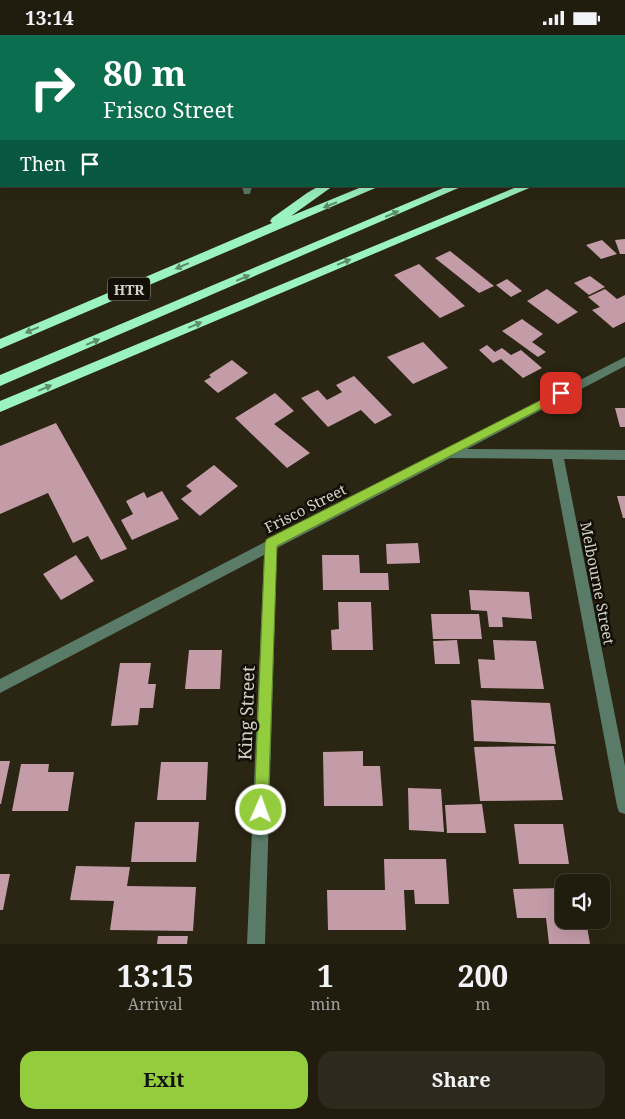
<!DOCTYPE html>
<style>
body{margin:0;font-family:"Noto Serif",serif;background:#2d291c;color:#f1f3f6;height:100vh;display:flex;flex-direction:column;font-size:19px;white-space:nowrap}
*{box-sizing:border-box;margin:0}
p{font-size:16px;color:#a2a19e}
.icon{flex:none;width:28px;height:28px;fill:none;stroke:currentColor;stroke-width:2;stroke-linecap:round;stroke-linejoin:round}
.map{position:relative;height:909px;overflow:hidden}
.drawer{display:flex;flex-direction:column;background:#201c0e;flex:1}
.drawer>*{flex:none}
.banner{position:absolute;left:0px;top:0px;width:625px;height:152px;box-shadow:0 5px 20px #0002,0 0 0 1px #3d3a2e;background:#0b6e4f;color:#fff;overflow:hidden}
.tools{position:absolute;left:555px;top:839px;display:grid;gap:10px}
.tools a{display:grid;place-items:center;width:55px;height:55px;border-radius:10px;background:#201c0e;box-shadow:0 5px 20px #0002,0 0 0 1px #3d3a2e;font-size:25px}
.pin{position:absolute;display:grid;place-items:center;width:42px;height:42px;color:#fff;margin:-21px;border-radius:10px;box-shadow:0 2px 8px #0006}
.me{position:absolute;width:55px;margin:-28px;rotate:2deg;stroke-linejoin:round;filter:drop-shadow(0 0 4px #0008)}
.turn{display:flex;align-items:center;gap:18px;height:105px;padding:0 20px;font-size:22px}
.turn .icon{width:65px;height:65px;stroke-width:2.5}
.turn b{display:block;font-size:35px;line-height:42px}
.then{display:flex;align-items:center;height:48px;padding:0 20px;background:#0003;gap:10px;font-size:19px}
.eta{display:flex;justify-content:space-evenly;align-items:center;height:85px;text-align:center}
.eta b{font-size:30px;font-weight:700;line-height:35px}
.button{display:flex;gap:10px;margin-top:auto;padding:10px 20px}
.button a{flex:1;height:58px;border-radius:15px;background:#93cd3e;color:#111;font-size:20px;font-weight:700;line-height:58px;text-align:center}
.button a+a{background:#2d291c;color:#f1f3f6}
.status{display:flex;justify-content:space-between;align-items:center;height:35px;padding:0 25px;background:#201c0e;direction:ltr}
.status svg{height:14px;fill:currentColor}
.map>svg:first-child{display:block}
</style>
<div class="status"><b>13:14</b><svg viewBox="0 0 49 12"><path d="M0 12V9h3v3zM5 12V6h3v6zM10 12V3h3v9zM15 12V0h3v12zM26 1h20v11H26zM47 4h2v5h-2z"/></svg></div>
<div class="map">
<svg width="625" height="909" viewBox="0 0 625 909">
<rect width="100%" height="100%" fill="#2b2513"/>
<g fill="#c39ca8">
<path d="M625,204V219H620L615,205Z"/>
<path d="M602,205L617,219L601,224L586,210Z"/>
<path d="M450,216L494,251L479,258L435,223Z"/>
<path d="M419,229L465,271L440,283L394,240Z"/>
<path d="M590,241L605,252L589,260L574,248Z"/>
<path d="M507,244L522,256L511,262L496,250Z"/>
<path d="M547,254L578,277L558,289L527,266Z"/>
<path d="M605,254L617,264L625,260V287L613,293L592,275L600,272L588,262Z"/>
<path d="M522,284L543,299L532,307L546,317L538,322L502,296Z"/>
<path d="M423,307L448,333L413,349L387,322Z"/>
<path d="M487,310L495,317L502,313L511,320L521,315L542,333L523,343L501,324L493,328L479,315Z"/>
<path d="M232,325L248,338L218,358L204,346L211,342L209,340Z"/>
<path d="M354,341L392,380L375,389L361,375L328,392L301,363L318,355L327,365L342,357L336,350Z"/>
<path d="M275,358L294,376L274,389L310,418L287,433L235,383Z"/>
<path d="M615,373H625V392H620Z"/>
<path d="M56,388L127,514L101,525L88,501L73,508L48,458L0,479V411Z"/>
<path d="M214,430L238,451L200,481L181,464L192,456L186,451Z"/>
<path d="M162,456L179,484L132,505L121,485L133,479L126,466L144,457L147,463Z"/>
<path d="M617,461H625V483H623Z"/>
<path d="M418,508L420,528L387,529L386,509Z"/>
<path d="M76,520L94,546L61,565L43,539Z"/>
<path d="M322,520H359L360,538H388L389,555H323Z"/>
<path d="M469,555L529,557L532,584L502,582L503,592H489L487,576L471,575Z"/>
<path d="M338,567H371L373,615H332L331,595L339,594Z"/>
<path d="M431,579H479L482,604H433Z"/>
<path d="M457,605L460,629H435L433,606Z"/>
<path d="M493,605L536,606L544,654L481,653L478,624L495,625Z"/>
<path d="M189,615H222L220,654H185Z"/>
<path d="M120,628H151L148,649H156L153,673H140L138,690L111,691Z"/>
<path d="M471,665L550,668L556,709L474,706Z"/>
<path d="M554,711L563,765L480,766L474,712Z"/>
<path d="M363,716V731H380L383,771H324L323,717Z"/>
<path d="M0,726H10L1,769H0Z"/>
<path d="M161,727H208L206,765H157Z"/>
<path d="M21,729H49L48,737H74L68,776H12Z"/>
<path d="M408,753L441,754L444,797L409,795Z"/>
<path d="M482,769L486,798H447L445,770Z"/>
<path d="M135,787H199L196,827H131Z"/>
<path d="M514,789H563L569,829H519Z"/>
<path d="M384,824H446L449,869H415L414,855H404L406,895H328L327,855H385Z"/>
<path d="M76,831L130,832L127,851L196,852L193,896L110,895L114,866L70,865Z"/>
<path d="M0,839H10L3,875H0Z"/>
<path d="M564,853V885H586L590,909H549L546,883H517L513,854Z"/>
<path d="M158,901H188L187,909H157Z"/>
</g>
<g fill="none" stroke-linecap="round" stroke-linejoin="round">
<g fill="#597b67" fill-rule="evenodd">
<rect x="253" y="0" width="8" height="1"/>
<path d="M242,151H252L250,159H244Z"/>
<path d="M625,322V331L467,414L625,415V425L564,424L625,731V779L619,777L617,771L552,424L450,423L277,513L265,909H247L264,520L0,658V644L265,507L266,504L272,503Z"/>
</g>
<g fill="#8ad1a8" fill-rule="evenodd">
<path d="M314,0H356L313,1Z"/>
<rect x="0" y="14" width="1" height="4"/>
</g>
<g fill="#9cf3c2" fill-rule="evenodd">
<rect x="624" y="5" width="1" height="6"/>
<rect x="624" y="47" width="1" height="6"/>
<path d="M319,151H333L291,181L364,151H380L0,314V304L272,188L270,186L272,183L307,158Z"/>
<path d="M448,151H463L0,351V340Z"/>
<path d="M519,151H534L0,377V366Z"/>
</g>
<path stroke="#bab6a9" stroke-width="2.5" stroke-dasharray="4.5 4.5" stroke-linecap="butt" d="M45,1L50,0"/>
</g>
<defs><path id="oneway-solid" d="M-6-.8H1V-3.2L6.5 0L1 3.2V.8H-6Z" transform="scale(1.25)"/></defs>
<g fill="#5d8c6e">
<use href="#oneway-solid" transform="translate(330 170) rotate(158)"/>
<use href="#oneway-solid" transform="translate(392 179) rotate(-23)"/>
<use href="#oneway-solid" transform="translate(344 227) rotate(-22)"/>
<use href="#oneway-solid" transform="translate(182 231) rotate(157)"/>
<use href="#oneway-solid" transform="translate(243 243) rotate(-23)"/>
<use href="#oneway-solid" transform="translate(195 290) rotate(-23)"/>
<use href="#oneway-solid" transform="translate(32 295) rotate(157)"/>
<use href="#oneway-solid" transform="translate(93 307) rotate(-23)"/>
<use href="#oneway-solid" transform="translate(45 353) rotate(-23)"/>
</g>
<path fill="#93cd3e" stroke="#608528" d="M561,355L565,356L567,358L565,361L277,511L268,775L266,780L261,783L256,780L254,775L265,508L267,504Z"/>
<g text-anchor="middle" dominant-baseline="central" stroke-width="5" stroke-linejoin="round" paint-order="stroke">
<rect fill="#110f07" stroke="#9a978d" stroke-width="1" x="108" y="242.5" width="42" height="23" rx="4"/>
<g font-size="14" font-weight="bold" fill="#d5d1c6">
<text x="129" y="254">HTR</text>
</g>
<g font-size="15" fill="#d5d1c6" stroke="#110f07">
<text transform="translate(305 473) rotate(-27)">Frisco Street</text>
<text transform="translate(598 548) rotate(79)">Melbourne Street</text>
</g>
<g font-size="18" fill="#d5d1c6" stroke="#110f07">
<text transform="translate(246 678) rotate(-88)">King Street</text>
</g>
</g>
</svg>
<div class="tools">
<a><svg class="icon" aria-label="sound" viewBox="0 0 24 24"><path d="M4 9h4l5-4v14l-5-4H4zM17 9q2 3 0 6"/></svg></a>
</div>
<div class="pin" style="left:561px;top:358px;background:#d93025"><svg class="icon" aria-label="arrive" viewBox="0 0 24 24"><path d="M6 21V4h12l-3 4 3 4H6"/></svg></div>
<svg class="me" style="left:261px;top:775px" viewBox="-20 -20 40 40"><circle r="17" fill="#93cd3e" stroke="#fff" stroke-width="3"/><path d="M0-11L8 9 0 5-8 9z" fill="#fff"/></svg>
<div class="banner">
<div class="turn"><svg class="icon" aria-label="right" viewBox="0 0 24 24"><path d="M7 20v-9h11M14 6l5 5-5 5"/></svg><div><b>80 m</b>Frisco Street</div></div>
<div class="then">Then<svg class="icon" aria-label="arrive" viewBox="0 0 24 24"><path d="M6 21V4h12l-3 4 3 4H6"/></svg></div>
</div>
</div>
<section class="drawer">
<div class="eta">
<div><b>13:15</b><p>Arrival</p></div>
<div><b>1</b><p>min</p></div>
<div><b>200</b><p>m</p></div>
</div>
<div class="button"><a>Exit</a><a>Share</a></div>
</section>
